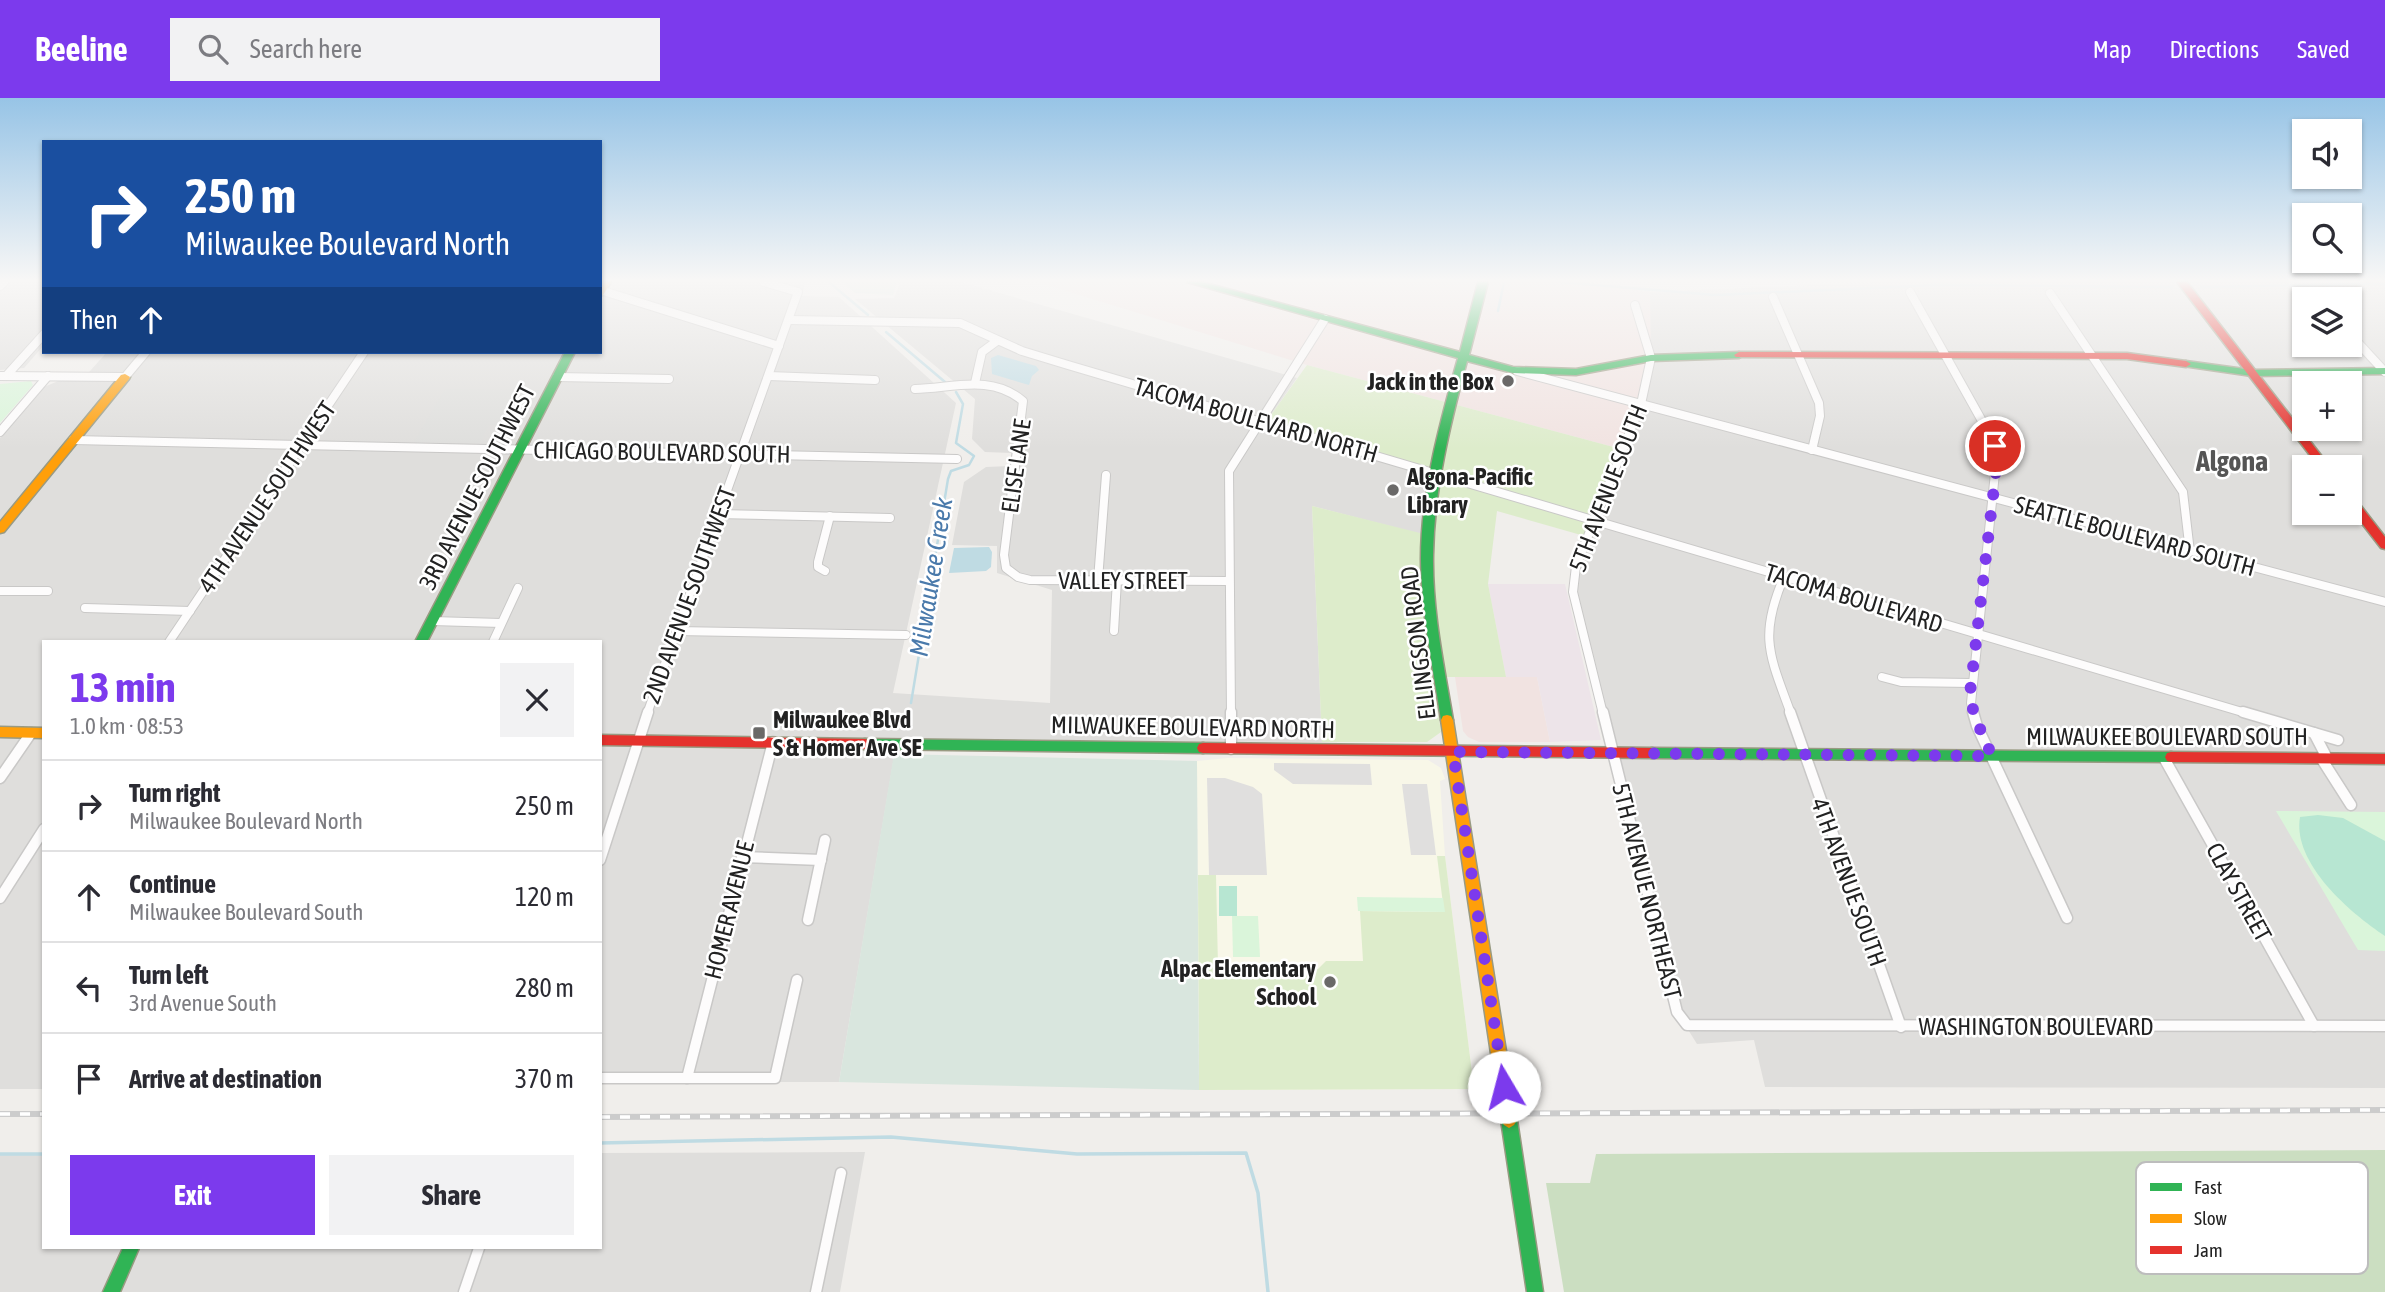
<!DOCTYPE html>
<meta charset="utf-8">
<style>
body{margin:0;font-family:"Asap Condensed",sans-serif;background:#f2f2f3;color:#2b2b33;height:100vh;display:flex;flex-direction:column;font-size:26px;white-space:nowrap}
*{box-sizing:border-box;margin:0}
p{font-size:23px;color:#7c7c81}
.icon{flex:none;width:38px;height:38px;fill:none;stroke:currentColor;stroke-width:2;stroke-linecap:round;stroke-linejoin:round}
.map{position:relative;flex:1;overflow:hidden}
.sheet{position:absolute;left:42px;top:542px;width:560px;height:609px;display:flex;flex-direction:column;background:#fff;border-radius:0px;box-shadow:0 2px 5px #0004}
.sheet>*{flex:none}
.top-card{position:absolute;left:42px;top:42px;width:560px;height:214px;border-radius:0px;box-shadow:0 2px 5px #0004;background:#1a4fa0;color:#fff;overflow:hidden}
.tools{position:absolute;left:2292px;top:21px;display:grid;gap:14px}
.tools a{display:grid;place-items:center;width:70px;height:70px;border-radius:0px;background:#fff;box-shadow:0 2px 5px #0004;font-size:35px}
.pin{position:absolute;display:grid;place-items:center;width:60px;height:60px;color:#fff;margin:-30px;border:4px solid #fff;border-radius:50%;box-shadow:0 2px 7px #0007}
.me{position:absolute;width:77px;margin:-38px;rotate:352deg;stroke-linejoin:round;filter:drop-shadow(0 0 5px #0008)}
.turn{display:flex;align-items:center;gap:24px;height:147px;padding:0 28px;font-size:32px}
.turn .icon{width:91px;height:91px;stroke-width:2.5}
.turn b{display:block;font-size:49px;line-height:60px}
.then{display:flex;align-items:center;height:66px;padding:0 28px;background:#0003;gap:14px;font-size:26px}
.round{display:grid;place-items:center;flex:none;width:74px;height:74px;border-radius:0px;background:#f2f2f3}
.summary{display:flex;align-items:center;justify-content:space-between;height:119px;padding:0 28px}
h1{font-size:42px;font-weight:700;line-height:52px;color:#7c3aed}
.action{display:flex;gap:14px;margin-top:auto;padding:14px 28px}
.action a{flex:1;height:80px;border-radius:0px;background:#7c3aed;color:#fff;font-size:28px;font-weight:700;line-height:80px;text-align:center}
.action a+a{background:#f2f2f3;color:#2b2b33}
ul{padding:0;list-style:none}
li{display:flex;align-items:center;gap:21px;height:91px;padding:0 28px;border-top:2px solid #e1e1e2}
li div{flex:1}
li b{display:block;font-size:26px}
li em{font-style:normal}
header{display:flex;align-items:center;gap:42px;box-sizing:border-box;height:98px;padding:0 35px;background:#7c3aed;color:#fff}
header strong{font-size:33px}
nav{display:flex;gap:38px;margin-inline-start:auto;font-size:24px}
.search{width:490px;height:63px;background:#f2f2f3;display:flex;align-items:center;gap:18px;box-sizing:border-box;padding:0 24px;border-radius:0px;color:#7c7c81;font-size:26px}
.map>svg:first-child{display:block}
</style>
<header>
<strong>Beeline</strong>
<div class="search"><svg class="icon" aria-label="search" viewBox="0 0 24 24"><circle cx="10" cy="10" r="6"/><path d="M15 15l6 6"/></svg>Search here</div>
<nav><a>Map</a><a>Directions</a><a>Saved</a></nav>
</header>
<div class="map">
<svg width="2385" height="1194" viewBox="0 0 2385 1194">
<rect width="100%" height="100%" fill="#f0eeeb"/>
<g fill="#dfdedc" fill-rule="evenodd">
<path d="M0,184H44V247L24,270L0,272Z"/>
<path d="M600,184H805L802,198L839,199L956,305L893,595L1050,605L1052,492L997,475V448L952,447L964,384L986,369L1010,368L1012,355L985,354L972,341L975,301L855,201L894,200L900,184H961L1297,280L1268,321L1435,375L1428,438L1312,408L1322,644L897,641L839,984H600V544H44V991H0V340L44,289L63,281L82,282L107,254H600Z"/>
<path d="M1882,184H2385V990L1765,989L1754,942L1697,946L1677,914L1573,484L1641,306L1650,194ZM2305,201H2350V247H2305ZM2305,285H2350V331H2305ZM2305,369H2350V415H2305Z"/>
<path d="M865,1054L840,1194H0V1056H44V1150H600V1055Z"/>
</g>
<g fill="#f1e3e1">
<path d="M1037,184H1589L1650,194L1651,260L1641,306L1621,351L1307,267Z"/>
<path d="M1455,579H1537L1550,644H1479L1468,639L1463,633Z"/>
</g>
<path fill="#ede4e9" d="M1488,486H1565L1601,642L1550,644L1537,579H1506Z"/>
<path fill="#f8f7e8" d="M1228,660L1428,662L1441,670L1445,681L1440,683L1445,758L1474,991L1199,992L1197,663Z"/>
<path fill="#dededc" d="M445,291L541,292L523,327H489L480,345L414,344Z"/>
<g fill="#ddeccb">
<path d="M1307,267L1621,351L1588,439L1497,413L1488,486L1506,579H1433L1441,634L1427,644H1322L1312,408L1428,437L1435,375L1268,321Z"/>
<path d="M1437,758H1445L1474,991L1199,992L1198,777H1216L1218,869L1318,871L1326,863H1363L1360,813L1444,814Z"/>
</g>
<path fill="#cbdec1" d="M2385,1052V1194H1564L1546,1085H1590L1596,1056Z"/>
<g fill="#d9e6de">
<path d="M842,184H897L893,197L855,195Z"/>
<path d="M894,656L1197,663L1199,992L839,984Z"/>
</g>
<g fill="#daf5da">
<path d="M31,283L33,287L0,325V286Z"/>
<path d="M2276,713L2385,714V853L2358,852Z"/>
<path d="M1357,799L1443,800L1445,814L1358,813Z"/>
<path d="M1232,818H1258L1260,859H1233Z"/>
</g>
<g fill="#b7e6d2">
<path d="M2318,717L2343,720L2385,743V838C2350,815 2292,765 2300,719Z"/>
<rect x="1219" y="788" width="18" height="30"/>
</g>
<g fill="#e0dfde">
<path d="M1274,665L1370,666L1372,687L1293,686L1274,672Z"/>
<path d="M1207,680H1225L1253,689L1262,696L1267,777H1209Z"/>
<path d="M1402,686H1427L1436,757H1411Z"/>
</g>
<g fill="#bfdbe3">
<path d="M998,257L1036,268L1039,272L1032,278L1029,287L992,276L991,260Z"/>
<path d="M989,449L992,454L991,469L986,473L949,475L954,450Z"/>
</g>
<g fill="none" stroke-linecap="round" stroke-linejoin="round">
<g stroke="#bfdbe3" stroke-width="2.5">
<path d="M829,184L868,217"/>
<path d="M1559,184L1715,197L1936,187L2172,189"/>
<path d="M2201,189L2385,186"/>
<path d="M1498,213L1504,184"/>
<path d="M886,234L945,284"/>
<path d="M911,605L948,381L951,373L969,367L974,358L956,345L963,306L956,294"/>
</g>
<g stroke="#bfdbe3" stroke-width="3.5">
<path d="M600,1045L891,1039L1077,1056L1246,1055L1258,1095L1268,1194"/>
<path d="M0,1056H44"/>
</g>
<defs>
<g id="street-far1">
<path d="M0,188L4,184"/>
<path d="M600,192L779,248"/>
<path d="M1910,194L1991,339L1997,356L1971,605L1974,616"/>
<path d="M2050,195L2183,394L2190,454"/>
<path d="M2316,197L2320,201"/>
<path d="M1773,199L1819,305L1820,318L1812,352"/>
<path d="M789,222L960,225L1022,253L1068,267L2249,616"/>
<path d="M2350,236L2385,274"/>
<path d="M1517,273L2385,504"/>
<path d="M7,277L44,236"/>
<path d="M0,278L125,279L146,254"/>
<path d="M769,278L875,282"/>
<path d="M557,279L669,281"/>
<path d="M975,285L982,254L997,243"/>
<path d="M915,291C953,290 991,276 1023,303L1004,457L1006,470L1018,479L1030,482L1229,483"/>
<path d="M0,334L48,278"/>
<path d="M73,342L957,361"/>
<path d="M718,416L890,420"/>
<path d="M825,473L818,469V464L830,418"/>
<path d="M1784,479C1758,539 1770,558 1791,616"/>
<path d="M1098,482L1106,377"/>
<path d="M0,493H48"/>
<path d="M85,510L190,513"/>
<path d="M432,523L501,525"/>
<path d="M676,533L906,537"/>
<path d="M1114,533L1117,482"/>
<path d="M169,544L364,254"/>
<path d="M493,544L518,490"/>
<path d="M1882,579L1901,584L1971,585"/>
<path d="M647,616L798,194L764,184"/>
<path d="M1231,616L1229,373L1325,221"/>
<path d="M1603,616L1573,494L1576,468L1641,306L1651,260L1635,207"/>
</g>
<g id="street">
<path d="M1231,614V651"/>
<path d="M1603,614L1677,914L1687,927L2385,928"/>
<path d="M1790,614L1901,929"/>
<path d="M1973,614L1977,628L2067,820"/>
<path d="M2243,614L2338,642"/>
<path d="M2314,635L2327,660"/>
<path d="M2164,660L2314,928"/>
<path d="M2321,660L2351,707"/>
<path d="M0,680L31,635"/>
<path d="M742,759L821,762"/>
<path d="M600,762L648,614"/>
<path d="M0,800L44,731"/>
<path d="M808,822L825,742"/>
<path d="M600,980H775L797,882"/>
<path d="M687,980L773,644"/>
<path d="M464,1194L479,1150"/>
<path d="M816,1194L841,1075"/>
</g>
<g id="fast">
<path d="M1187,184H1202L1460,254L1478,184H1488L1469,257L1513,269L1576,271L1651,257L1739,254L1744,257L1739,260L1651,263L1576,277L1513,275L1467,263C1450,326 1434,391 1433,457C1432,513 1444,568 1453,622L1451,626H1443L1441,622C1433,569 1421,515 1421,461C1421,393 1440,325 1458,260Z"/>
<path d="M565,254H575L427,544H415Z"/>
<path d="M2186,263L2252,272L2385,270V276L2252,278L2183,268V264Z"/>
<path d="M865,641L1203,645L1207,646L1209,650L1207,654L1203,655L865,651L861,650L859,646L861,642Z"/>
<path d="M1652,650L2171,654L2175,655L2177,659L2175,663L2171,664L1652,660L1648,659L1646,655L1648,651Z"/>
<path d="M1509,1014L1514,1017L1517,1022L1543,1194H1527L1501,1022L1504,1017Z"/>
<path d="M123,1150H139L120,1194H103Z"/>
</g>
<g id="slow">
<path d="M601,184H611L603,197L600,198Z"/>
<path d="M125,276L130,279L129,281L4,434L0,435V424L121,277Z"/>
<path d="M1447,617L1451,618L1453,622L1517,1022L1514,1027L1509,1030L1504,1027L1501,1022L1441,622L1443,618Z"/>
<path d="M0,629L44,630V640L0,639Z"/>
</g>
<g id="jam">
<path d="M2177,184H2187L2330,369H2319Z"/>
<path d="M1739,254L2127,255L2186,263L2191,266L2186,269L2127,261L1736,259L1734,257Z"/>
<path d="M2350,398L2354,399L2385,439V451L2381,450L2350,410Z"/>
<path d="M600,637L865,641L869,642L871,646L869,650L865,651L600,647Z"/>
<path d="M1203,645L1652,650L1656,651L1658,655L1656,659L1652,660L1203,655L1199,654L1197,650L1199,646Z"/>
<path d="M2171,654L2385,656V666L2171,664L2167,663L2165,659L2167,655Z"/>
</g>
</defs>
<use href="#street-far1" stroke="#c9c8c7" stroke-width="10"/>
<use href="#street" stroke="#c9c8c7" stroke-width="13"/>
<use href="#fast" stroke="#999a82" stroke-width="3"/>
<use href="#slow" stroke="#999a82" stroke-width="3"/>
<use href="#jam" stroke="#999a82" stroke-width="3"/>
<use href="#street-far1" stroke="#fdfcfc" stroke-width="8"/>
<use href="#street" stroke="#fdfcfc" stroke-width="10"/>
<use href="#fast" fill="#30b455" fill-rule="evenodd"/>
<use href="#slow" fill="#ff9f0a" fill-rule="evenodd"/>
<use href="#jam" fill="#e5322d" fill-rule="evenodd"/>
<defs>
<g id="rail">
<path d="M0,1016H44"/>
<path d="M600,1019L2385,1012"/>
</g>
</defs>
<use href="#rail" stroke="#ccc" stroke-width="6"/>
<use href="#rail" stroke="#fff" stroke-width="3.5" stroke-dasharray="10" stroke-linecap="butt"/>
</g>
<linearGradient id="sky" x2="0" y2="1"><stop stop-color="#97c4e6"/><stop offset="0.52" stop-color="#f8f7f6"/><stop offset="1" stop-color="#f8f7f6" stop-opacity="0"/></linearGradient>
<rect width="2385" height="351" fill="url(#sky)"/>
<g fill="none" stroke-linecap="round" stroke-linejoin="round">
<path stroke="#7c3aed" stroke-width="12" stroke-dasharray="0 21.6" d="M1504,989L1453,654L1992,658L1974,617L1970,595L1997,364L1995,348"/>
</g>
<g fill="#6a6968" stroke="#fff" stroke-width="2.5">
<circle cx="1508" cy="283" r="7"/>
<circle cx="1393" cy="392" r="7"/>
<rect x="752" y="628" width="14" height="14" rx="3.5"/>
<circle cx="1330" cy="884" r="7"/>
</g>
<g text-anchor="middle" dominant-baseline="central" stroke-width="5" stroke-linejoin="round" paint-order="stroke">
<g font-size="24" font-weight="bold" fill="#222" stroke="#fff" text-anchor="end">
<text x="1494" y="283">Jack in the Box</text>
<text x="1407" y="378" text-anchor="start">Algona-Pacific<tspan x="1407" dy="28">Library</tspan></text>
<text x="773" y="621" text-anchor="start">Milwaukee Blvd<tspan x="773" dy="28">S &amp; Homer Ave SE</tspan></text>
<text x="1316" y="870">Alpac Elementary<tspan x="1316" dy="28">School</tspan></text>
</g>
<g font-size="24" fill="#222" stroke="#fff">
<text transform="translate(1256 322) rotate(16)">TACOMA BOULEVARD NORTH</text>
<text transform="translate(662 354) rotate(1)">CHICAGO BOULEVARD SOUTH</text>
<text transform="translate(1016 368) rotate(-82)">ELISE LANE</text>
<text transform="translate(477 389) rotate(-63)">3RD AVENUE SOUTHWEST</text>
<text transform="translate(1608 390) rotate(-69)">5TH AVENUE SOUTH</text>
<text transform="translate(267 399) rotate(-56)">4TH AVENUE SOUTHWEST</text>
<text transform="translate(2135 438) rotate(15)">SEATTLE BOULEVARD SOUTH</text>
<text x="1123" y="482">VALLEY STREET</text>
<text transform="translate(689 497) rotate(-70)">2ND AVENUE SOUTHWEST</text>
<text transform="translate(1854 500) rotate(17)">TACOMA BOULEVARD</text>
<text transform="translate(1418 545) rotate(-97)">ELLINGSON ROAD</text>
<text transform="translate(1193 629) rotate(1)">MILWAUKEE BOULEVARD NORTH</text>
<text x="2167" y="638">MILWAUKEE BOULEVARD SOUTH</text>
<text transform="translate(1849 784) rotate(70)">4TH AVENUE SOUTH</text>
<text transform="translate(1647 793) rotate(76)">5TH AVENUE NORTHEAST</text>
<text transform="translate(2239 794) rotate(61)">CLAY STREET</text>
<text transform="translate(729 812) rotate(-76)">HOMER AVENUE</text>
<text x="2036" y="928">WASHINGTON BOULEVARD</text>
</g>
<g font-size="26" font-style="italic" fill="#4a7aab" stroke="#fff">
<text transform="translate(931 479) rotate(-81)">Milwaukee Creek</text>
</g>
<g font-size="28" font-weight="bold" fill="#555" stroke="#fff">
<text x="2232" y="363">Algona</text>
</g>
</g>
<rect x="2136" y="1064" width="232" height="112" rx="10" fill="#fff" stroke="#bdbdbd" stroke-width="2"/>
<rect x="2150" y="1085" width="32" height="8" fill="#30b455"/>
<rect x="2150" y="1116" width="32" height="9" fill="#ff9f0a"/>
<rect x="2150" y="1148" width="32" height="8" fill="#e5322d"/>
<g font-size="19" fill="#222">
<text x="2194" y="1096">Fast</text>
<text x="2194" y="1127">Slow</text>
<text x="2194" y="1159">Jam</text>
</g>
</svg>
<div class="tools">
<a><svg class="icon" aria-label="sound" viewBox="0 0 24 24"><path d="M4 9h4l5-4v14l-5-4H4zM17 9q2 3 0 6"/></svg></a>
<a><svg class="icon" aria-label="search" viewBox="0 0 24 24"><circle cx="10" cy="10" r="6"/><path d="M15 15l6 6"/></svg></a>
<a><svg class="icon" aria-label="layers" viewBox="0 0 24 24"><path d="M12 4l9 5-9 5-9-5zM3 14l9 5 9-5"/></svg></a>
<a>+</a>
<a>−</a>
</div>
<div class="pin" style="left:1995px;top:348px;background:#d93025"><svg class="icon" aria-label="arrive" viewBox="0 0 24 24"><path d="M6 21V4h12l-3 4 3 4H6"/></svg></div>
<svg class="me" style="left:1504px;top:989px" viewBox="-20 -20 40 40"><circle r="19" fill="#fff"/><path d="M0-13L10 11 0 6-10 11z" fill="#7c3aed"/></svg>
<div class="top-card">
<div class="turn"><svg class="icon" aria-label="right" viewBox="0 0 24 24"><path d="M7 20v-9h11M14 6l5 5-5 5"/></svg><div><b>250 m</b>Milwaukee Boulevard North</div></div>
<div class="then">Then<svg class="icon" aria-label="ahead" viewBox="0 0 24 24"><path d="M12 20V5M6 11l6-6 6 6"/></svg></div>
</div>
<section class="sheet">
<div class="summary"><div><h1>13 min</h1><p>1.0 km · 08:53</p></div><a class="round"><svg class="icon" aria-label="close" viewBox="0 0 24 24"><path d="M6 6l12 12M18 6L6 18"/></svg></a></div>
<ul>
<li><svg class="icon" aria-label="right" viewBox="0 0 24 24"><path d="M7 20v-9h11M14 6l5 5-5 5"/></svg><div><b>Turn right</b><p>Milwaukee Boulevard North</p></div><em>250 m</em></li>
<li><svg class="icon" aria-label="ahead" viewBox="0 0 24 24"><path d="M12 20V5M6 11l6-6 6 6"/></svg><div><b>Continue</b><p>Milwaukee Boulevard South</p></div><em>120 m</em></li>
<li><svg class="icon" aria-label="left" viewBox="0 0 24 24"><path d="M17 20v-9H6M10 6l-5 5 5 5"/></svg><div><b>Turn left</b><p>3rd Avenue South</p></div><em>280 m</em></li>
<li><svg class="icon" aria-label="arrive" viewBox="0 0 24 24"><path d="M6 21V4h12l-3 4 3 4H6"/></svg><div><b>Arrive at destination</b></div><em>370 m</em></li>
</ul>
<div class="action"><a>Exit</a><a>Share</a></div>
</section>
</div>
